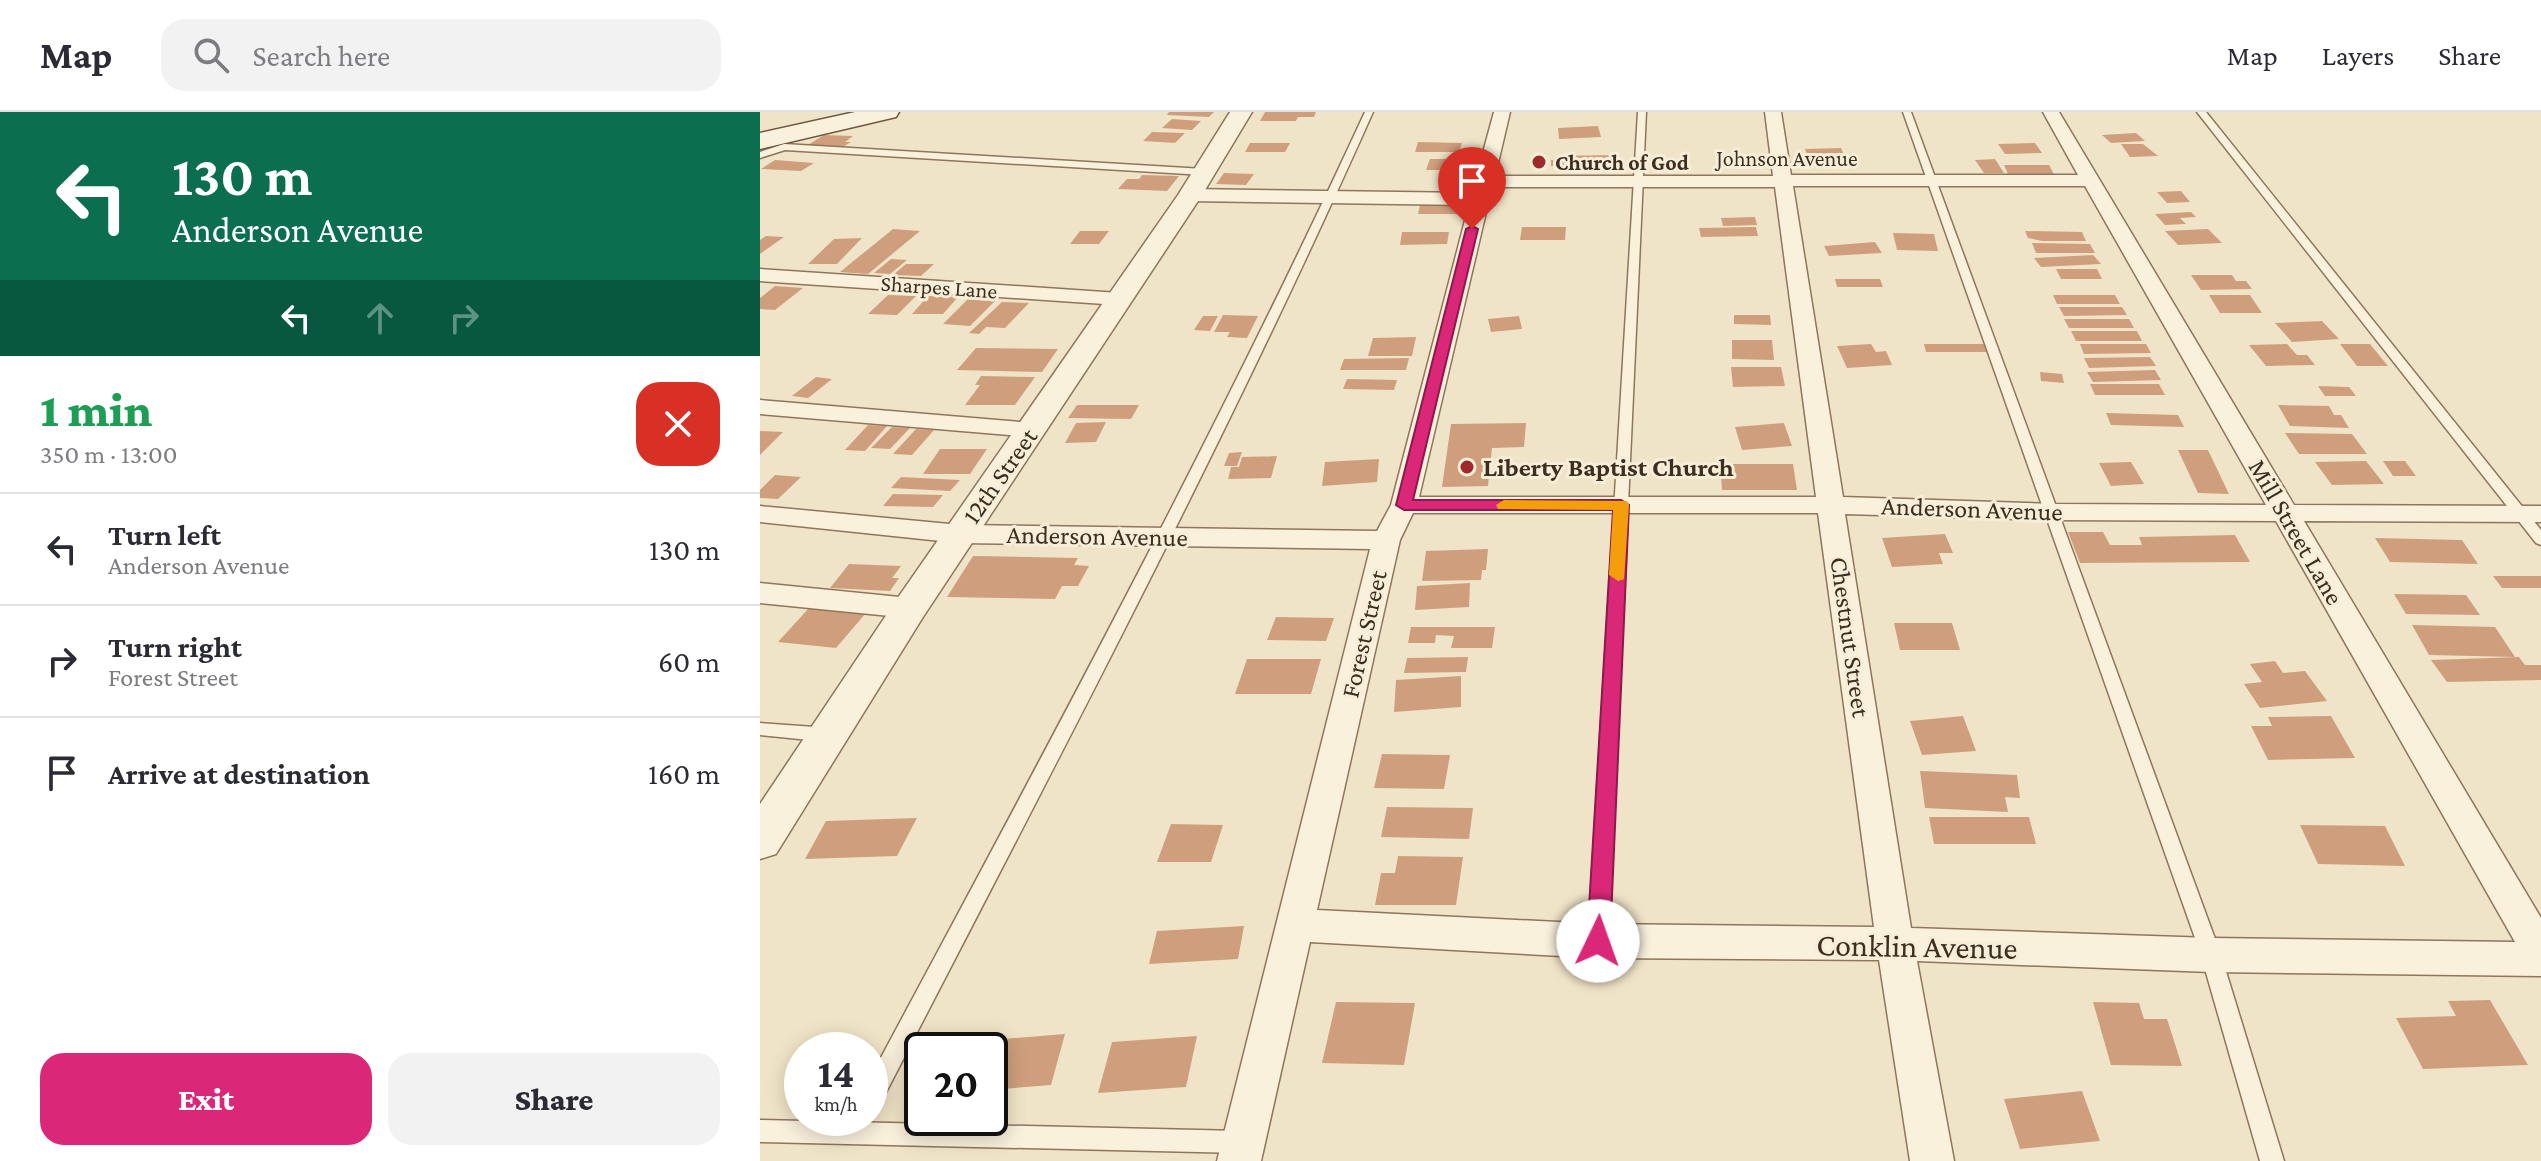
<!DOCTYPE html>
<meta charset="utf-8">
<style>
body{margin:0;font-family:"Crimson Pro",serif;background:#f2f2f3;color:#2b2b33;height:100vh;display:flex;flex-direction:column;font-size:30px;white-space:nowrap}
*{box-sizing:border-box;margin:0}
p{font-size:26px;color:#7c7c81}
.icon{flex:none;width:44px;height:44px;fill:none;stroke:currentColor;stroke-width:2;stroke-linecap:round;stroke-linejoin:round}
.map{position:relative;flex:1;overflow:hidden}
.sheet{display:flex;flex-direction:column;background:#fff;width:760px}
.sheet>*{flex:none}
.banner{background:#0b6e4f;color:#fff;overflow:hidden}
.speed{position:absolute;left:24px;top:920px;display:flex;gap:16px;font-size:40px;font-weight:700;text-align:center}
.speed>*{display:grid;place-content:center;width:104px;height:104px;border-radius:50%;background:#fff;box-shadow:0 4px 20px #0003;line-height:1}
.speed small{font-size:20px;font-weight:400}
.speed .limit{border:4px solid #111;border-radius:12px;background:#fff;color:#111}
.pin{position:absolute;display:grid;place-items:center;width:68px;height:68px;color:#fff;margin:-82px -34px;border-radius:50% 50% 50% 0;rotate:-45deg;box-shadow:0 0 8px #0007}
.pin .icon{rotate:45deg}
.me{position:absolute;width:88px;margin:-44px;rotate:3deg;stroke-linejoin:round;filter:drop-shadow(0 0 6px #0008)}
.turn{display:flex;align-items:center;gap:28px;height:168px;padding:0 40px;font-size:36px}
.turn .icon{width:104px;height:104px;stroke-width:2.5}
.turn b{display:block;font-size:56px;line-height:68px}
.lanes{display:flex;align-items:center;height:76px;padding:0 40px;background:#0003;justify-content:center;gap:40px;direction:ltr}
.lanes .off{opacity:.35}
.round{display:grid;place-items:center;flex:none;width:84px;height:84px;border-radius:24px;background:#f2f2f3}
.headline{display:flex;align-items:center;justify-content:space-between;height:136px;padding:0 40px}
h1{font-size:48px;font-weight:800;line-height:60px;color:#1e9e55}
.action{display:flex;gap:16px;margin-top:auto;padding:16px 40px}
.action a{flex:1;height:92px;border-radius:24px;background:#db2777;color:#fff;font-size:32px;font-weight:800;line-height:92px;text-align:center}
.action a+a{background:#f2f2f3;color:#2b2b33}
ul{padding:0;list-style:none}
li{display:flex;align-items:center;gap:24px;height:112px;padding:0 40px;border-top:2px solid #e1e1e2}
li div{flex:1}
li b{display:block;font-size:30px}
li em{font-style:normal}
header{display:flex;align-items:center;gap:48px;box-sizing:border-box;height:112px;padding:0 40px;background:#fff;border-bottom:2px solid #e1e1e2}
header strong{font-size:38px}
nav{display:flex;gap:44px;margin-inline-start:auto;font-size:28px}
.search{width:560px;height:72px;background:#f2f2f3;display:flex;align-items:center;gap:20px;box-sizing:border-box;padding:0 28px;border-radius:24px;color:#7c7c81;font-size:30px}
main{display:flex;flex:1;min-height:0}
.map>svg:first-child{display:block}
</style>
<header>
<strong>Map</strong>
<div class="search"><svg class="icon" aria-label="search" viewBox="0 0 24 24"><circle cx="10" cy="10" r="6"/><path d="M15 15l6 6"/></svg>Search here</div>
<nav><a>Map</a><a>Layers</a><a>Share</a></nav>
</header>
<main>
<section class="sheet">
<div class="banner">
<div class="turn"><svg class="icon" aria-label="left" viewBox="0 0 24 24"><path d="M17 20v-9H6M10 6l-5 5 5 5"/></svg><div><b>130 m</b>Anderson Avenue</div></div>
<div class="lanes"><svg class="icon" aria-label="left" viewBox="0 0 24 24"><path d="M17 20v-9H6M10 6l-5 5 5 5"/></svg><svg class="icon off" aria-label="ahead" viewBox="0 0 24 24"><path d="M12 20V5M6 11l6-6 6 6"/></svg><svg class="icon off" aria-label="right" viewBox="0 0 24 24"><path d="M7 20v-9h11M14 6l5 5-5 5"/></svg></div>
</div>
<div class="headline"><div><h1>1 min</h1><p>350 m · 13:00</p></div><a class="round" style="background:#d93025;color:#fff"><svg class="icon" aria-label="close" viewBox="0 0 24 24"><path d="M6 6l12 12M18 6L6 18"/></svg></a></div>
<ul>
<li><svg class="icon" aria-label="left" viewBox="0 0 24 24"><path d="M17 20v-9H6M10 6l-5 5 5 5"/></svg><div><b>Turn left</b><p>Anderson Avenue</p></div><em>130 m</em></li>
<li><svg class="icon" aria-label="right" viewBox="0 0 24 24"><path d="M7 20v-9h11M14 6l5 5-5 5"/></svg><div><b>Turn right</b><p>Forest Street</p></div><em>60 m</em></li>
<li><svg class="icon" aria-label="arrive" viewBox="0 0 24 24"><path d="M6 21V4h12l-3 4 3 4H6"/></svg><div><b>Arrive at destination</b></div><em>160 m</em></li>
</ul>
<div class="action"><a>Exit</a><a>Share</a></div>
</section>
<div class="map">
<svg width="1781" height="1049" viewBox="0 0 1781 1049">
<rect width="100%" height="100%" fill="#f0e4c8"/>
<g fill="#cf9f7d">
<path d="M409,0H454L449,5L407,3Z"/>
<path d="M505,0H556L554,5H538L536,9H500Z"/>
<path d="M412,7L441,9L432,18L402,16Z"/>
<path d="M838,14L841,25L799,27L798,16Z"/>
<path d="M392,20L425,21L415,31L383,29Z"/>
<path d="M1376,21L1385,29L1351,31L1342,23Z"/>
<path d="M64,23L93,24L85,30H91L81,36L46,34Z"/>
<path d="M658,30L702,31L699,40H655Z"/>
<path d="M490,31H530L525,40H485Z"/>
<path d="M1275,31L1282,41L1245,42L1238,32Z"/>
<path d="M1361,32H1383L1398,44L1370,45Z"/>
<path d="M1081,36L1083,41L1047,42L1045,37Z"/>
<path d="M855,43L856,57L798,58V54H791V48H799V44Z"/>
<path d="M670,47H712L709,58H666Z"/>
<path d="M1235,47L1244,61H1224L1215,48Z"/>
<path d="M15,48L54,51L41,59L1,57Z"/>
<path d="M1244,53H1289L1294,62H1248Z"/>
<path d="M464,61L494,62L486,73L456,72Z"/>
<path d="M382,63L419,64L407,79L358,77L367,67H379Z"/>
<path d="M1421,79L1430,90L1407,91L1397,80Z"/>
<path d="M660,93H703L701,102H658Z"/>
<path d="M1431,100L1436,105L1420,106L1426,112L1405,113L1395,102Z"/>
<path d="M995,105L997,113L963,114L961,106Z"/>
<path d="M762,115H806L805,128H760Z"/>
<path d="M996,115L998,124L941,125L939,116Z"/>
<path d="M133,117L160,119L108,162L80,160Z"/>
<path d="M1448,117L1462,131L1418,133L1405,119Z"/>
<path d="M320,119H349L339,132H310Z"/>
<path d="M1265,119L1322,120L1326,129H1282L1268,126Z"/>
<path d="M642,120H689L687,132L640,133Z"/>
<path d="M1133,121L1174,122L1178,139L1137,138Z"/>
<path d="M6,124L24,125L0,142V128Z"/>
<path d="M102,126L77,152H48L74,127Z"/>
<path d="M1115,130L1122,141L1069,144L1064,134Z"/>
<path d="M1272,131L1330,132L1335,141H1276Z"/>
<path d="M1333,143L1341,152L1281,155L1274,146Z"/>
<path d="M131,147L147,148L130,162L114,161Z"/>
<path d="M146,152H174L161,164L133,163Z"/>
<path d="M1296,157H1337L1342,167H1301Z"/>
<path d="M1431,163H1472L1476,169H1486L1492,177L1441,178Z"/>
<path d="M1075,167H1120L1123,175H1077Z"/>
<path d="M15,174L43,176L15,198L0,197V186Z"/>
<path d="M128,183L156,184L137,203L108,202Z"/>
<path d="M1293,183H1355L1360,192H1297Z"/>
<path d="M1449,183H1490L1502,201H1460Z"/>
<path d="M168,184L198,185L183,202H152Z"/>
<path d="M208,187L235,189L210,214L183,212Z"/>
<path d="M242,190L269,191L245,216L226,215L219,222L209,221Z"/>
<path d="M1299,195H1362L1367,203L1304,204Z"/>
<path d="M463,203L498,204L487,226L467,225L470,220H454Z"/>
<path d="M974,203H1010L1011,213L974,212Z"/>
<path d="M443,204H458L450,219L434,218Z"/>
<path d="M759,204L762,217L731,220L728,207Z"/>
<path d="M1304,207H1369L1374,216H1309Z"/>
<path d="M1562,209L1579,227L1532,230L1515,211Z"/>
<path d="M1311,219H1377L1382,229H1316Z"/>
<path d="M656,225L652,244H608L613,226Z"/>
<path d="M972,228H1012L1014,248L972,247Z"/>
<path d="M1111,232L1116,240L1126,239L1132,253L1087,256L1077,234Z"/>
<path d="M1164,232H1227L1230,240H1166Z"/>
<path d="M1320,232H1386L1391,241L1324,242Z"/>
<path d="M1527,232L1537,243H1547L1555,253L1506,254L1489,233Z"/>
<path d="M1580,232H1610L1628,254H1597Z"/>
<path d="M216,236L298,237L282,260L197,258Z"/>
<path d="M1390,245L1396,254L1329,256L1324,246Z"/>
<path d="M649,246L646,258H580L584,247Z"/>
<path d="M971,255H1021L1025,274L973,275Z"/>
<path d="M1395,258L1401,268L1333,270L1327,260Z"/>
<path d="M1280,260L1302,262L1304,271L1281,269Z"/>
<path d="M221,264L275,265L255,293H205L220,273H215Z"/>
<path d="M56,265L72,267L48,286L32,284Z"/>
<path d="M587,267L637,268L634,278L583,277Z"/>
<path d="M1330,272H1399L1405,283H1335Z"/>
<path d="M1558,274L1589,275L1596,284H1565Z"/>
<path d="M317,293H379L371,307L308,306Z"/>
<path d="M1518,293L1569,294L1574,303H1581L1589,316L1530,314Z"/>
<path d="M1346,301L1418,303L1424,315L1351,313Z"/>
<path d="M346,310L336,330L305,331L316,311Z"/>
<path d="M766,311L764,335L732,336L728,374L682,375L691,312Z"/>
<path d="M1024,311L1032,334L982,338L975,315Z"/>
<path d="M108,313L127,314L105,339L85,338Z"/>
<path d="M132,315L150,316L130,337L111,336Z"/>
<path d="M156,317L174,318L152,343L133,342Z"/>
<path d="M0,319L23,320L0,343Z"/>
<path d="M1525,321L1592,322L1607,342H1539Z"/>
<path d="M180,337H227L210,362H163Z"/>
<path d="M1418,338H1448L1469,382L1438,381Z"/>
<path d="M482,340L477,354H464L469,341Z"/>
<path d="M517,344L511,366L468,367L471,355H479L482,345Z"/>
<path d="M619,347L617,370L562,374L565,350Z"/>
<path d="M1606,349L1624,372L1572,373L1555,350Z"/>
<path d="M1623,349H1645L1656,364H1633Z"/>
<path d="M1371,350L1384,372L1351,374L1339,351Z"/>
<path d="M960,352H1033L1037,378H962Z"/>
<path d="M15,363L41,365L18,387L0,386V378Z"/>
<path d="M141,365L200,368L190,379L131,376Z"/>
<path d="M133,382L183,383L173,395L123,394Z"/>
<path d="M1308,420H1343L1350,433H1382L1379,425L1475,423L1490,450L1320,451Z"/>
<path d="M1185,422L1193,441H1179L1183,452L1132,455L1122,426Z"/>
<path d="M1615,426L1702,428L1718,452L1630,450Z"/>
<path d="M728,437L726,458H722L721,468L662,469L666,439Z"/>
<path d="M213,444L318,446L314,453L329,454L318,474H302L295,487L187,485Z"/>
<path d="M89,452L141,454L132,466H139L130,479L70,476Z"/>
<path d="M1733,464H1781V476H1742Z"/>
<path d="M710,471L709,495L655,498L657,474Z"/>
<path d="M1634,482L1706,483L1720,503L1646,502Z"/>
<path d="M49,496L106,501L76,536L18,530Z"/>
<path d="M516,505L574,506L566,529L507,528Z"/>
<path d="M1134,511H1192L1200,538H1140Z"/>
<path d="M1652,513L1735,515L1755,545L1669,543Z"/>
<path d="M651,515H735L732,536H691L694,524L676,523L675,531H648Z"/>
<path d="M708,545L706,560L644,561L647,546Z"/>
<path d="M1759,545L1765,553H1781V568L1687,570L1671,548Z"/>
<path d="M487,547H561L551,582H475Z"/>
<path d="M1515,549L1523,561L1545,559L1567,589L1500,596L1484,572L1502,570L1490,552Z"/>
<path d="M701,564V595L634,600L636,568Z"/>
<path d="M1203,604L1216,639L1162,643L1150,609Z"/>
<path d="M1571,604L1595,646L1508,648L1491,614H1512L1508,605Z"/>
<path d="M622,642L690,643L684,677L614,676Z"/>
<path d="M1160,659L1257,663L1260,686L1245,685L1248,700L1165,696Z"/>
<path d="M627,695L713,696L709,727L621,725Z"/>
<path d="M1169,705H1269L1276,732H1174Z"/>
<path d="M157,706L137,744L45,747L66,709Z"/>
<path d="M411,712L463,713L451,750H397Z"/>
<path d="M1540,713L1625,714L1645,754L1558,752Z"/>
<path d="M638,744L703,745L696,793H615L621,761H635Z"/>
<path d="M484,814L478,847L389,852L397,819Z"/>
<path d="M1730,888L1768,953L1663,957L1636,906L1696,904L1688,889Z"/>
<path d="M576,890L655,891L644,953L562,951Z"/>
<path d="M1333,890L1379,891L1384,907H1407L1422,954L1351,953Z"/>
<path d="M305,922L291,973L230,978V938H215L218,929Z"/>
<path d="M437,924L426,975L338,981L352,930Z"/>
<path d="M1322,979L1340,1029L1260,1037L1244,987Z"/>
</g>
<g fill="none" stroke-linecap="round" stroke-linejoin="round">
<defs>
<g id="service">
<path d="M605,0H613C462,339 288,666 118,996L110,999V966C281,647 453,329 605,0Z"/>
<path d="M878,0H886L848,829L845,835L838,838L831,835L828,829Z"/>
<path d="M1143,0H1151L1461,843L1524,1049H1500L1441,843Z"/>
<path d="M1437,0H1446L1781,418V433L1776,431Z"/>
<path d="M24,32L444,57L449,60L444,63L25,38L0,46V40Z"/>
<path d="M0,611L69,616L75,618L78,623L75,628L69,630L0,623Z"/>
<path d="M0,1008L481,1019L489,1022L492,1030L489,1038L481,1041L0,1030Z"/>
</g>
<g id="minor">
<path d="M734,0H750L735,64H1013L1005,0H1021L1031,63H1318L1283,0H1299L1534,393L1781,394V410L1544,409L1781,806V864L1451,860L1157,849L1194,1049H1150L1119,848L838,846L550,830L501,1049H457L610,437L200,431L0,410V394L200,413L617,419L631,393L709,93L430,89L421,83L430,77L712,81ZM1033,74H1325L1506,393L1294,392L1083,385ZM732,75H1015L1056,385H659ZM653,401H1058L1114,815L838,812L557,798L640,428ZM1085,402L1294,408L1516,409L1755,830L1451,826L1151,816Z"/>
<path d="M0,157L359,181L370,187L359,193L0,169Z"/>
<path d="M0,288L272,311L281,313L284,318L281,323L272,325L0,302Z"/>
<path d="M0,471L150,486L160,489L165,496L160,503L150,506L0,491Z"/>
</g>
<path id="tertiary" d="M470,0H492L442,83L163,505L16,742L0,747V692L137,487L418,83Z"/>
<path id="secondary" d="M95,0H139L136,5L0,37V21Z"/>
</defs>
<use href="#service" stroke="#8d765c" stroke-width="3"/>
<use href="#minor" stroke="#8d765c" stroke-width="3"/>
<use href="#tertiary" stroke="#8d765c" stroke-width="3"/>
<use href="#secondary" stroke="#6f573f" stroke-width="3"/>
<use href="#service" fill="#faf1dc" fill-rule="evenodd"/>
<use href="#minor" fill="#faf1dc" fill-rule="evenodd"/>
<use href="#tertiary" fill="#faf1dc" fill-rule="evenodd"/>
<use href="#secondary" fill="#faf1dc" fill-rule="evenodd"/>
</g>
<path fill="#db2777" stroke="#8e194d" stroke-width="2" d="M712,114L718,117L653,388H861L869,393L850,829L847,836L838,839L830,836L827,829L853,398H644L636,393L706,117Z"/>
<path fill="#f59e0b" d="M744,388L867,389L869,393L864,467L858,469L849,463L853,398L738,397L736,393Z"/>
<g fill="#9e2a2b" stroke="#f7eed8" stroke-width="3">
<circle cx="779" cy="50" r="8"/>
<circle cx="707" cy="355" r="8"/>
</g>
<g text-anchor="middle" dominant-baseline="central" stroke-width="6" stroke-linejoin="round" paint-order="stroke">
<g font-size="22" fill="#3d2e20" stroke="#f7eed8">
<text x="1027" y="46">Johnson Avenue</text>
<text transform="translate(179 175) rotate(4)">Sharpes Lane</text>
</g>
<g font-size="22" font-weight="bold" fill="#3d2e20" stroke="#f7eed8" text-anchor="start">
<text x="795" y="50">Church of God</text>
</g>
<g font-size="26" font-weight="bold" fill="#3d2e20" stroke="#f7eed8" text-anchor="start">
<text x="723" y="355">Liberty Baptist Church</text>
</g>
<g font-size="26" fill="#3d2e20" stroke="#f7eed8">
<text transform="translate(240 364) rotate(-55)">12th Street</text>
<text transform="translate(1212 397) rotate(2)">Anderson Avenue</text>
<text transform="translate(1536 420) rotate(60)">Mill Street Lane</text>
<text transform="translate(337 424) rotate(1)">Anderson Avenue</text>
<text transform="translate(604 522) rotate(-77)">Forest Street</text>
<text transform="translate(1090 525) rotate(82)">Chestnut Street</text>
</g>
<g font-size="32" fill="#3d2e20" stroke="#f7eed8">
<text transform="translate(1157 834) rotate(1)">Conklin Avenue</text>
</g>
</g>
</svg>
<div class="speed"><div>14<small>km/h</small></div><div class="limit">20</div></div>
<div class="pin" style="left:712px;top:117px;background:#d93025"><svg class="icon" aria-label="arrive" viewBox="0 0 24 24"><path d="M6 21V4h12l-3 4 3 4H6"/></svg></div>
<svg class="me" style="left:838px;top:829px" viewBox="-20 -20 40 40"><circle r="19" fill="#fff"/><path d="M0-13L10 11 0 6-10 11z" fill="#db2777"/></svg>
</div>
</main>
